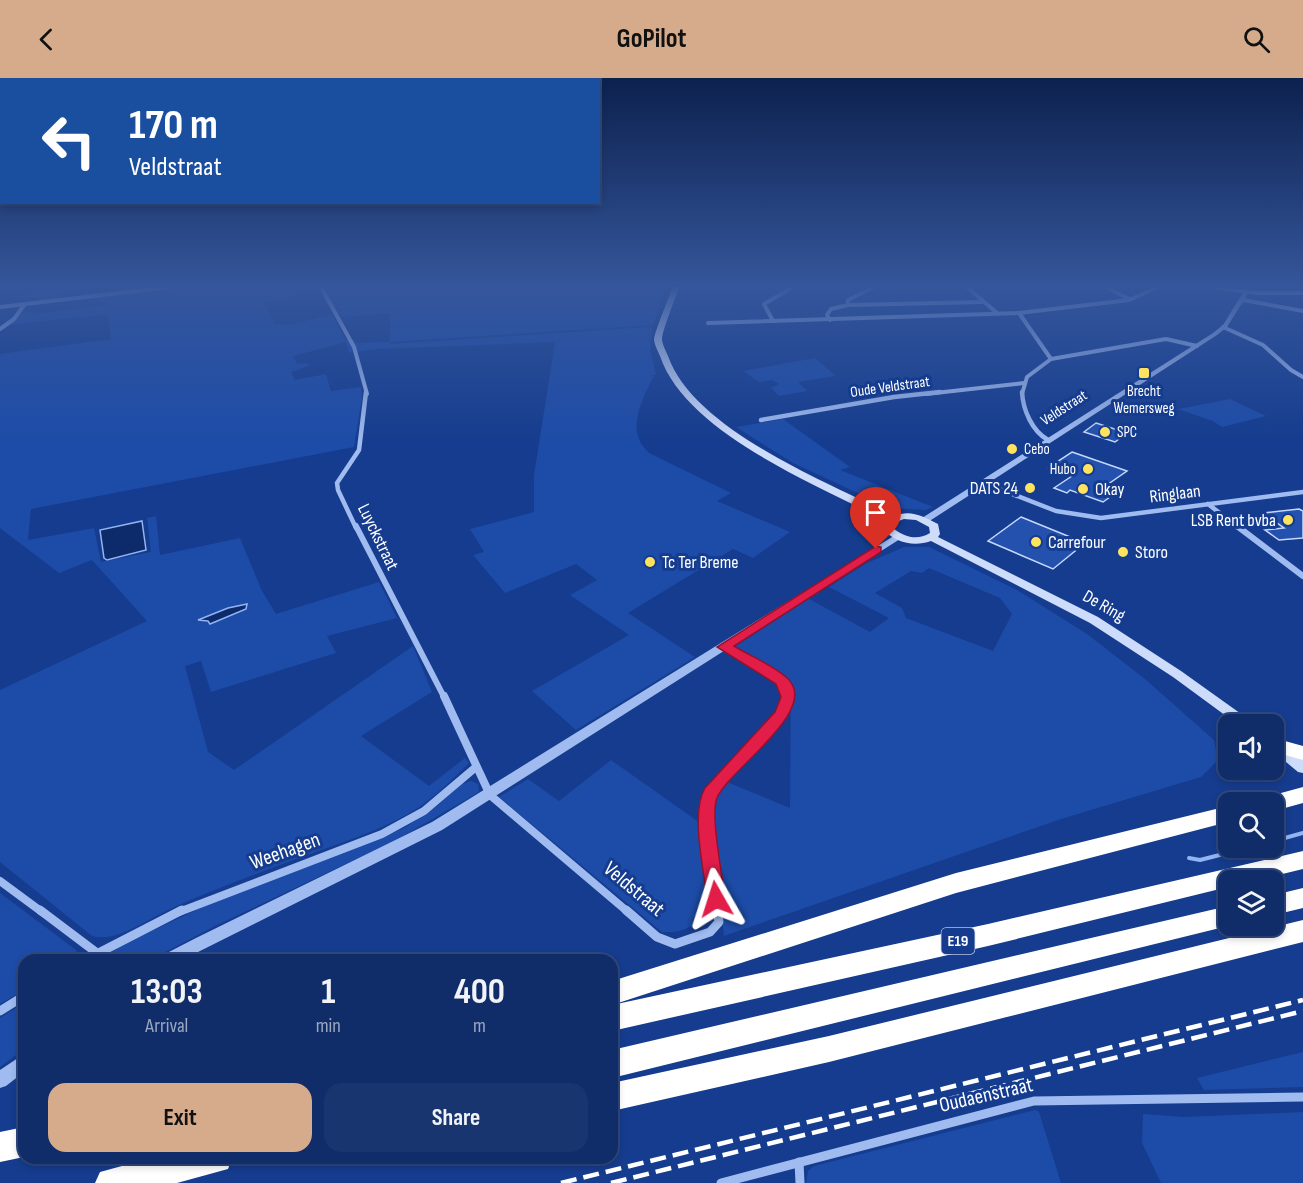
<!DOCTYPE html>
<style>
body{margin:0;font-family:"Sofia Sans Condensed",sans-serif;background:#193570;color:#f1f3f6;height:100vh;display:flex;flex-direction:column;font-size:22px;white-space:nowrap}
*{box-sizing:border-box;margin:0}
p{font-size:20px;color:#9ca8c1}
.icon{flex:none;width:33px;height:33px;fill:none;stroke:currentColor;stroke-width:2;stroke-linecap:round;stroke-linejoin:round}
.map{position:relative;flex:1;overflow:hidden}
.sheet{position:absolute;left:18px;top:876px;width:600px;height:210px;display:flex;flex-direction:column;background:#102d6a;border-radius:18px;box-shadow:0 3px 9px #0003,0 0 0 2px #30497e}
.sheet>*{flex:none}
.banner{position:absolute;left:0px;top:0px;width:600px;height:126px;box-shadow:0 3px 9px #0003,0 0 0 2px #30497e;background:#1a4fa0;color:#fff;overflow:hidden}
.fabs{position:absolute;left:1218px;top:636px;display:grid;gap:12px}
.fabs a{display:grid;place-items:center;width:66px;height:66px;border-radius:12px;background:#102d6a;box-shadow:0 3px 9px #0003,0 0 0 2px #30497e;font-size:30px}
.pin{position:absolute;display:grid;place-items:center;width:51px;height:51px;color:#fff;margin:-62px -26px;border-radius:50% 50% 50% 0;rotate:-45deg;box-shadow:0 0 6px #0007}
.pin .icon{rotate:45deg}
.me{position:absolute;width:66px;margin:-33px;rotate:354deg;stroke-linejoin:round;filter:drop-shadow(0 0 4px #0008)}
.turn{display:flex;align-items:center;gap:21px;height:126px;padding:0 30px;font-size:27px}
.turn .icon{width:78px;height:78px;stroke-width:2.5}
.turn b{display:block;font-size:42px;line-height:51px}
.eta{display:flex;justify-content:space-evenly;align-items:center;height:102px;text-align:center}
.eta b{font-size:36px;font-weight:700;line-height:42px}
.button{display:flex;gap:12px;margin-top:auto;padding:12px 30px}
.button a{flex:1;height:69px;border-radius:18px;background:#d6ab8b;color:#111;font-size:24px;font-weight:700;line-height:69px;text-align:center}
.button a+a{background:#193570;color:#f1f3f6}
header{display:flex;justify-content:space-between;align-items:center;height:78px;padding:0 30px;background:#d6ab8b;color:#111;font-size:27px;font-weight:700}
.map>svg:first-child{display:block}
</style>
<header><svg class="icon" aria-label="back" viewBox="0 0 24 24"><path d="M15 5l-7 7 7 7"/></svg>GoPilot<svg class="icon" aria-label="search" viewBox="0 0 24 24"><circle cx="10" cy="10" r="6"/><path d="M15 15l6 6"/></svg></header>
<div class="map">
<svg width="1303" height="1105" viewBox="0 0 1303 1105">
<rect width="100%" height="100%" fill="#153c8e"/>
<g fill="#1d4ca8" fill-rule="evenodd">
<path d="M37,209H103L62,215L59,222L40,224L41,219L17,221Z"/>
<path d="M176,209H317L319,212L264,225L275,246L288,247L332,237L346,262L354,261L357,265L390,264V235L341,239L324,209H666L653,247L390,264V266L649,249L652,251L650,272L656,297H649L654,298C641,323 624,356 651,376L731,415L717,423L790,454L753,480L733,471L628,535L695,579L576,652L532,613L629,557L570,517L597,502L576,486L505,515L473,477L484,474L470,451L534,434V397L555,264L377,271L349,275L346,264L293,278L297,286L306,285L311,287L291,294L295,302L326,296L331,313L361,309L362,320L354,369L31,431L28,462L94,450L101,484L151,474L147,440L156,438L160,477L240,460L262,513L276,536L379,504L397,540L327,558L336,575L211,614L201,583L185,588L208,674L234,692L413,568L432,614L361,658L429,708L465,680L469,685C449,705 430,724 406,737C377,753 344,764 313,775C264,793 215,810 168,832C146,842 116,865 92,858L0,784V612L147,543L92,482L59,495L0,450V276L111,261L108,236L9,247L22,235L34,234V236L106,227L95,220Z"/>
<path d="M815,280L836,298L798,304L807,313L779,318L771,310L779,306L772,302L759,304L743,293Z"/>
<path d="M1230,321L1266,338L1222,349L1213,343L1178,331Z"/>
<path d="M783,341L850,389L840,392L933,429L926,432L890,430L793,385L736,349Z"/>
<path d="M904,469H929L1017,512L1087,556L1145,601L1214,662L1218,682L1201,699L1061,741L724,858L710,730L717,714L727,704L790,730L791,603L733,570L809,521L870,554L889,540L829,509L867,485ZM929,490L1000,520L1012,536L993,573L906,540L902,530L875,515L911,493L922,495Z"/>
<path d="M611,682L703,747L707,834C698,848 679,856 662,854L499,719L528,701L559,723Z"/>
<path d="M471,703L478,706L479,714L396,762L215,848L150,882H97L139,859L211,825L404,750L437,728L462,706Z"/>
<path d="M0,815L76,872L78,877L73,882H24V912L0,926Z"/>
<path d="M24,925V971L0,989V940Z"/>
<path d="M1303,974V1009L1204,1012L1197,1000Z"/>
<path d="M1035,1032L1039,1034L1061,1105H806L808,1093L814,1088Z"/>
<path d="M1303,1034V1105H1161L1142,1065L1143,1036L1184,1039Z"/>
</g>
<g fill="#0d2a6b" stroke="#92b4f3" stroke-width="1.5">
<path d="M142,443L146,472L107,482L104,480L100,452Z"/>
<path d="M247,526L246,531L210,546L208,543L198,542L228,530Z"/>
</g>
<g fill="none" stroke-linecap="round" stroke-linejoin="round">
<g stroke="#92b4f3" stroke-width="4">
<path d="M1274,763L1303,755"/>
<path d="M1189,780L1200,782L1247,770"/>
</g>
</g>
<g fill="#2351ad" stroke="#c6d8fc" stroke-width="1.5">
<path d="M1096,345L1127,355L1115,364L1084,354Z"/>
<path d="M1072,374L1127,393L1104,409L1117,414L1103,424L1070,412L1067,415L1054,410L1072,398L1049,389Z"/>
<path d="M1299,431L1303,433V460L1279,462L1265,452L1284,450L1263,435Z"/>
<path d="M1021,439L1085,465L1053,491L988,463Z"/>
</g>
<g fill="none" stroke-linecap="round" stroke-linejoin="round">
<g stroke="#a0bbf0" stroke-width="4">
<path d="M321,209L354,269L367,316"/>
<path d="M967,209L997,235"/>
<path d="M1106,209L1129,221"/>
<path d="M1243,222L1303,233"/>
<path d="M848,227L982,224"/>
<path d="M0,229L170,209"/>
<path d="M1019,235L1051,281"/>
<path d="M830,242L827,237L831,231L848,227V222L874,209"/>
<path d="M773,243L764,226L793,209"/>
<path d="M708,245L1019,235L1129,222L1158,209"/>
<path d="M1223,249L1263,267L1291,292L1303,299"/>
<path d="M0,251L14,241L25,226"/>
<path d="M926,316L1024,305"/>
<path d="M1022,316L1027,299L1051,281L1166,261L1197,268"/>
</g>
<g stroke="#a0bbf0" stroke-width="4.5">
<path d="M1022,314C1023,332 1032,353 1048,362"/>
<path d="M761,342L894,319L940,314"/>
<path d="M984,405L1056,433L1101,440L1303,414"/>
<path d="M1208,426L1239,450"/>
<path d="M356,450L338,412L337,405L359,372L366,314"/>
</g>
<g stroke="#a0bbf0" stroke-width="6">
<path d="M356,448L444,619"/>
<path d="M1237,448L1303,498"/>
<path d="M724,569L782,603L788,612V619"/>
</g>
<g stroke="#a0bbf0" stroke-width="8">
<path d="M444,618L490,717L628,834"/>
<path d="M0,803L42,834"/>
<path d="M179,834L382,756L424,733L476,689"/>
<path d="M717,834C712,796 701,753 711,715L782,636L788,618"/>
</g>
<g stroke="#a0bbf0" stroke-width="9">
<path d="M40,832L97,875"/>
<path d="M626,832L657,859L675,866L710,854L719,844L717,832"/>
<path d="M85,882L182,832"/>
<path d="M0,933L24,918"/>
<path d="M799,1084L800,1105"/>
<path d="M721,1105L1034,1023L1303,1019"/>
</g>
<g fill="#a0bbf0" fill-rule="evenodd">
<path d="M1244,213L1249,214L1227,249L1217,257L928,444H922V440L1213,255L1223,247Z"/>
<path d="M897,456L900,457L902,459L900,461L442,752L182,882H160L163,877L196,860L432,744Z"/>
<path d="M24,976V994L6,1008L0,1010V992Z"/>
</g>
<g fill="#cedcfb" fill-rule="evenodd">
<path d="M673,209H679C676,219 662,253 662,261C662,266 666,273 668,278C694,352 827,404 894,438C910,431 923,438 938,446L940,456L938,459L1098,539L1181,593L1251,643L1252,646H1237L1173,599L1090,545L931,463C914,469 896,465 884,452L883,444L885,442C817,407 686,355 660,278C658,273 654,266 654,261C655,253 669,219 673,209ZM904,441L916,442L929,449L930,455C917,463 905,459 894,451L893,445Z"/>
<path d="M1212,209L1257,213H1303V217H1257L1215,211Z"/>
<path d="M1274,662L1279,664L1303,682V695L1298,694L1274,674Z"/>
</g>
<g fill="#fff" fill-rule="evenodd">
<path d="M1274,660L1303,668V682L1274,674Z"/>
<path d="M1303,709V725L1274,733V724H1263L1266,719Z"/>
<path d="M1228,728V744L956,815L612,927V903L956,795Z"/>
<path d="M1303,773V791L1257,802H1228V809L988,868L612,953V927L988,846Z"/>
<path d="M1303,810V830L1274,837V817Z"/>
<path d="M1228,828V848H1231H1228L612,1000V972Z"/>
<path d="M1303,842V864L829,984L612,1033V1005L829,958Z"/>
<path d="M24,1049V1079L0,1084V1054Z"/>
<path d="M151,1080H232L228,1091L177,1105H95L100,1094Z"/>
</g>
<g stroke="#fff" stroke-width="4.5" stroke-dasharray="16 7" stroke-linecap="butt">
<path d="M561,1105L1303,922"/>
<path d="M611,1105L1303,933"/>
</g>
</g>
<linearGradient id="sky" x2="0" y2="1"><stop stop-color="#0c214e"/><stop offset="0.57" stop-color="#35569b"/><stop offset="1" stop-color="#35569b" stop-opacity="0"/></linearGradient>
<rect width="1303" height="364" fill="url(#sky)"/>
<path fill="#e11d48" stroke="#92132f" stroke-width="1.5" d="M876,468L881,469V474L734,568C750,578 771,586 786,599C824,630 728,692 717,720C710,738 723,799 725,821L723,826L716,828L709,826L707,821C704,791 690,736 705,710L775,634L781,619L776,606L717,569Z"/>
<g fill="#ffe35f" stroke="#153c8e" stroke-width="2">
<rect x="1138" y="289" width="12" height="12" rx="3"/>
<circle cx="1105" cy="354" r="6"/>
<circle cx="1012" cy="371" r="6"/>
<circle cx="1088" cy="391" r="6"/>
<circle cx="1030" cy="410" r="6"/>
<circle cx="1083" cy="411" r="6"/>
<circle cx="1288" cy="442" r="6"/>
<circle cx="1036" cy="464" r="6"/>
<circle cx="1123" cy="474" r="6"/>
<circle cx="650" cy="484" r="6"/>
</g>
<g text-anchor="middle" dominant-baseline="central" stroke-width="6" stroke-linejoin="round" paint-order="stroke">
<g font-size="15" fill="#fff" stroke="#153c8e">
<text transform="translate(890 309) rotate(-8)">Oude Veldstraat</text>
<text transform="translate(1064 330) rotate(-33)">Veldstraat</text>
</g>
<g font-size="15" fill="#fff" stroke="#153c8e" text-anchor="start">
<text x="1144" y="313" text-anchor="middle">Brecht<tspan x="1144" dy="17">Wemersweg</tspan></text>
<text x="1117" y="354">SPC</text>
<text x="1024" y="371">Cebo</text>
<text x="1076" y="391" text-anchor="end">Hubo</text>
</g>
<rect fill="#153c8e" stroke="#b9c4dd" stroke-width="1.5" x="941.5" y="850" width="33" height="26" rx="4.5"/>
<g font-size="16" font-weight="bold" fill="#fff">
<text x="958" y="863">E19</text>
</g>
<g font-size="18" fill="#fff" stroke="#153c8e" text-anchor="start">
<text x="1018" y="410" text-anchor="end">DATS 24</text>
<text x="1095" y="411">Okay</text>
<text x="1276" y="442" text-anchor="end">LSB Rent bvba</text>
<text x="1048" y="464">Carrefour</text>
<text x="1135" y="474">Storo</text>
<text x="662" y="484">Tc Ter Breme</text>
</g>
<g font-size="18" fill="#fff" stroke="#153c8e">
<text transform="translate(1175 416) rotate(-7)">Ringlaan</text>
<text transform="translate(378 459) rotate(64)">Luyckstraat</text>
<text transform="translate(1104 528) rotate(30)">De Ring</text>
</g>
<g font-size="21" fill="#fff" stroke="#153c8e">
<text transform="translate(285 773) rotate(-20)">Weehagen</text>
<text transform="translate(634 811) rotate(40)">Veldstraat</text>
<text transform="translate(986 1017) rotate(-13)">Oudaenstraat</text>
</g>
</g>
</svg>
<div class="fabs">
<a><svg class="icon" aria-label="sound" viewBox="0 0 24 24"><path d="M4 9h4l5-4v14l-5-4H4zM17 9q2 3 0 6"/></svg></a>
<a><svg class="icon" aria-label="search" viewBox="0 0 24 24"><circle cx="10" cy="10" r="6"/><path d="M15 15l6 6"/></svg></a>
<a><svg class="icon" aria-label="layers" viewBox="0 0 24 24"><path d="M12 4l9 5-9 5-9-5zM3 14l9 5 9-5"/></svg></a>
</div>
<div class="pin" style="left:876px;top:471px;background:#d93025"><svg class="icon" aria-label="arrive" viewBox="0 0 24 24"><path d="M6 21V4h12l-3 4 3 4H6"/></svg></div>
<svg class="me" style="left:716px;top:821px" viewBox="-20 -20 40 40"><path d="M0-17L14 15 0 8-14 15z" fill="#e11d48" stroke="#fff" stroke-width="4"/></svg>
<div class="banner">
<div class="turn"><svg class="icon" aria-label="left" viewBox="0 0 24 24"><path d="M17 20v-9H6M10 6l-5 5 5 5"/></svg><div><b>170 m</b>Veldstraat</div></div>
</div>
<section class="sheet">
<div class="eta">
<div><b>13:03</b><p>Arrival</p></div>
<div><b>1</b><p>min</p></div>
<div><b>400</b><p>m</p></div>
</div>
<div class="button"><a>Exit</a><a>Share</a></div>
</section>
</div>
